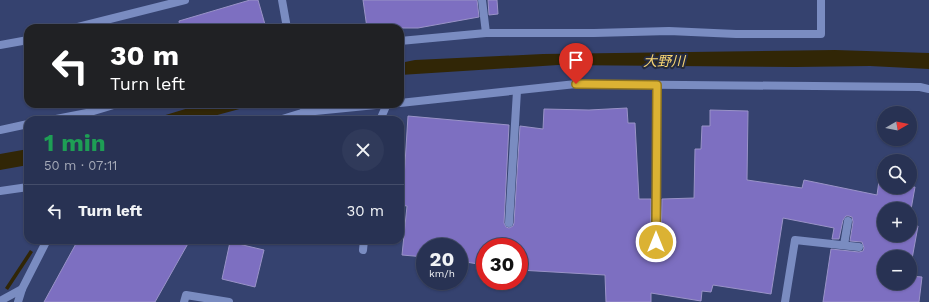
<!DOCTYPE html>
<meta charset="utf-8">
<style>
body{margin:0;font-family:"Work Sans","Noto Sans JP",sans-serif;background:#303a5a;color:#f1f3f6;height:100vh;display:flex;flex-direction:column;font-size:15px;white-space:nowrap}
*{box-sizing:border-box;margin:0}
p{font-size:13px;color:#a5aab8}
.icon{flex:none;width:22px;height:22px;fill:none;stroke:currentColor;stroke-width:2;stroke-linecap:round;stroke-linejoin:round}
.map{position:relative;flex:1;overflow:hidden}
.side{position:absolute;left:24px;top:116px;width:380px;height:128px;display:flex;flex-direction:column;background:#283253;border-radius:12px;box-shadow:0 1px 3px #0004,0 0 0 1px #444d6a}
.side>*{flex:none}
.top-card{position:absolute;left:24px;top:24px;width:380px;height:84px;border-radius:12px;box-shadow:0 1px 3px #0004,0 0 0 1px #444d6a;background:#202124;color:#fff;overflow:hidden}
.needle{width:26px;rotate:81deg}
.buttons{position:absolute;left:877px;top:106px;display:grid;gap:8px}
.buttons a{display:grid;place-items:center;width:40px;height:40px;border-radius:50%;background:#283253;box-shadow:0 1px 3px #0004,0 0 0 1px #444d6a;font-size:20px}
.speed{position:absolute;left:416px;top:238px;display:flex;gap:8px;font-size:20px;font-weight:700;text-align:center}
.speed>*{display:grid;place-content:center;width:52px;height:52px;border-radius:50%;background:#283253;box-shadow:0 1px 3px #0004,0 0 0 1px #444d6a;line-height:1}
.speed small{font-size:10px;font-weight:400}
.speed .limit{border:6px solid #d22;background:#fff;color:#111}
.pin{position:absolute;display:grid;place-items:center;width:34px;height:34px;color:#fff;margin:-41px -17px;border-radius:50% 50% 50% 0;rotate:-45deg;box-shadow:0 0 4px #0007}
.pin .icon{rotate:45deg}
.me{position:absolute;width:44px;margin:-22px;rotate:0deg;stroke-linejoin:round;filter:drop-shadow(0 0 3px #0008)}
.turn{display:flex;align-items:center;gap:14px;height:84px;padding:0 20px;font-size:18px}
.turn .icon{width:52px;height:52px;stroke-width:2.5}
.turn b{display:block;font-size:28px;line-height:34px}
.round{display:grid;place-items:center;flex:none;width:42px;height:42px;border-radius:21px;background:#303a5a}
.summary{display:flex;align-items:center;justify-content:space-between;height:68px;padding:0 20px}
h1{font-size:24px;font-weight:700;line-height:30px;color:#1e9e55}
ul{padding:0;list-style:none}
li{display:flex;align-items:center;gap:12px;height:52px;padding:0 20px;border-top:1px solid #444d6a}
li div{flex:1}
li b{display:block;font-size:15px}
li em{font-style:normal}
.map>svg:first-child{display:block}
</style>
<div class="map">
<svg width="929" height="302" viewBox="0 0 929 302">
<rect width="100%" height="100%" fill="#35426f"/>
<g fill="#312606">
<path d="M835,50L929,53V69L870,66L795,67L558,65L400,75V63L415,60L543,54Z"/>
<path d="M202,104H258L199,120H149Z"/>
<path d="M28,149V165L0,170V154Z"/>
<path d="M30,250L33,252L8,290L5,288Z"/>
</g>
<g fill="#7d6fc1" stroke="#9a93c8">
<path d="M250,0H258L266,28H180L179,21Z"/>
<path d="M363,0H477L479,17L418,28H367Z"/>
<path d="M488,0H497L498,14L489,15Z"/>
<path d="M627,108L628,123H635L639,199H651L650,242L653,247H658L661,242L662,199L694,198L695,149H701L702,126H710V110L748,111L747,180L802,188L804,180L877,195L879,181L884,182V187H915L910,215V209H884V235H910V224L918,226L910,270V257H884V283H910V276L922,277L919,302H823L831,249L859,252L863,251L864,248L862,242L850,241L853,222L852,217L849,216H846L843,220L839,239H832L834,228L783,218L771,294L713,285L711,292L702,291L701,301L651,293V302H606L605,275L519,270V247H485V265L459,261V247H425V257L402,255L407,206L400,205V179H404L408,116L509,125L504,223L506,227L509,228L513,226L514,223L520,126L543,129L544,109L589,110Z"/>
<path d="M78,240H190L155,302H44Z"/>
<path d="M230,242L264,250L255,287L222,279Z"/>
</g>
<g fill="none" stroke-linecap="round" stroke-linejoin="round">
<g stroke="#7a8cc1" stroke-width="8">
<path d="M282,0L287,28"/>
<path d="M482,0L486,33"/>
<path d="M74,28L185,0"/>
<path d="M400,41L486,33H594L669,31L736,34H821V0"/>
<path d="M0,45L28,40"/>
<path d="M400,103L576,84L920,87L929,89"/>
<path d="M303,104L305,112"/>
<path d="M51,120L87,113L117,104"/>
<path d="M279,120L305,112L386,104"/>
<path d="M380,120L387,104"/>
<path d="M0,130L28,124"/>
<path d="M0,191L28,187"/>
<path d="M509,223L517,91"/>
<path d="M656,242L657,85"/>
<path d="M844,245L848,221"/>
<path d="M363,250L364,240"/>
<path d="M0,301L22,289"/>
<path d="M18,302L22,289L47,240"/>
<path d="M184,302L186,295L229,302"/>
<path d="M785,302L795,240L859,247"/>
</g>
</g>
<g fill="none" stroke-linecap="round" stroke-linejoin="round">
<defs>
<path id="route" d="M576,84L657,85L656,242"/>
</defs>
<use href="#route" stroke="#8e7421" stroke-width="10"/>
<use href="#route" stroke="#dbb233" stroke-width="7"/>
</g>
<g text-anchor="middle" dominant-baseline="central" stroke-width="4" stroke-linejoin="round" paint-order="stroke">
<g font-size="14" font-style="italic" fill="#f8d573" stroke="#242a3f">
<text x="664" y="61">大野川</text>
</g>
</g>
</svg>
<div class="buttons">
<a><svg class="needle" viewBox="-14 -14 28 28"><path d="M0-13l5 13h-10z" fill="#e53935"/><path d="M0 13l5-13h-10z" fill="#a5aab8"/></svg></a>
<a><svg class="icon" aria-label="search" viewBox="0 0 24 24"><circle cx="10" cy="10" r="6"/><path d="M15 15l6 6"/></svg></a>
<a>+</a>
<a>−</a>
</div>
<div class="speed"><div>20<small>km/h</small></div><div class="limit">30</div></div>
<div class="pin" style="left:576px;top:84px;background:#d93025"><svg class="icon" aria-label="arrive" viewBox="0 0 24 24"><path d="M6 21V4h12l-3 4 3 4H6"/></svg></div>
<svg class="me" style="left:656px;top:242px" viewBox="-20 -20 40 40"><circle r="17" fill="#dbb233" stroke="#fff" stroke-width="3"/><path d="M0-11L8 9 0 5-8 9z" fill="#fff"/></svg>
<div class="top-card">
<div class="turn"><svg class="icon" aria-label="left" viewBox="0 0 24 24"><path d="M17 20v-9H6M10 6l-5 5 5 5"/></svg><div><b>30 m</b>Turn left</div></div>
</div>
<section class="side">
<div class="summary"><div><h1>1 min</h1><p>50 m · 07:11</p></div><a class="round"><svg class="icon" aria-label="close" viewBox="0 0 24 24"><path d="M6 6l12 12M18 6L6 18"/></svg></a></div>
<ul>
<li><svg class="icon" aria-label="left" viewBox="0 0 24 24"><path d="M17 20v-9H6M10 6l-5 5 5 5"/></svg><div><b>Turn left</b></div><em>30 m</em></li>
</ul>
</section>
</div>
